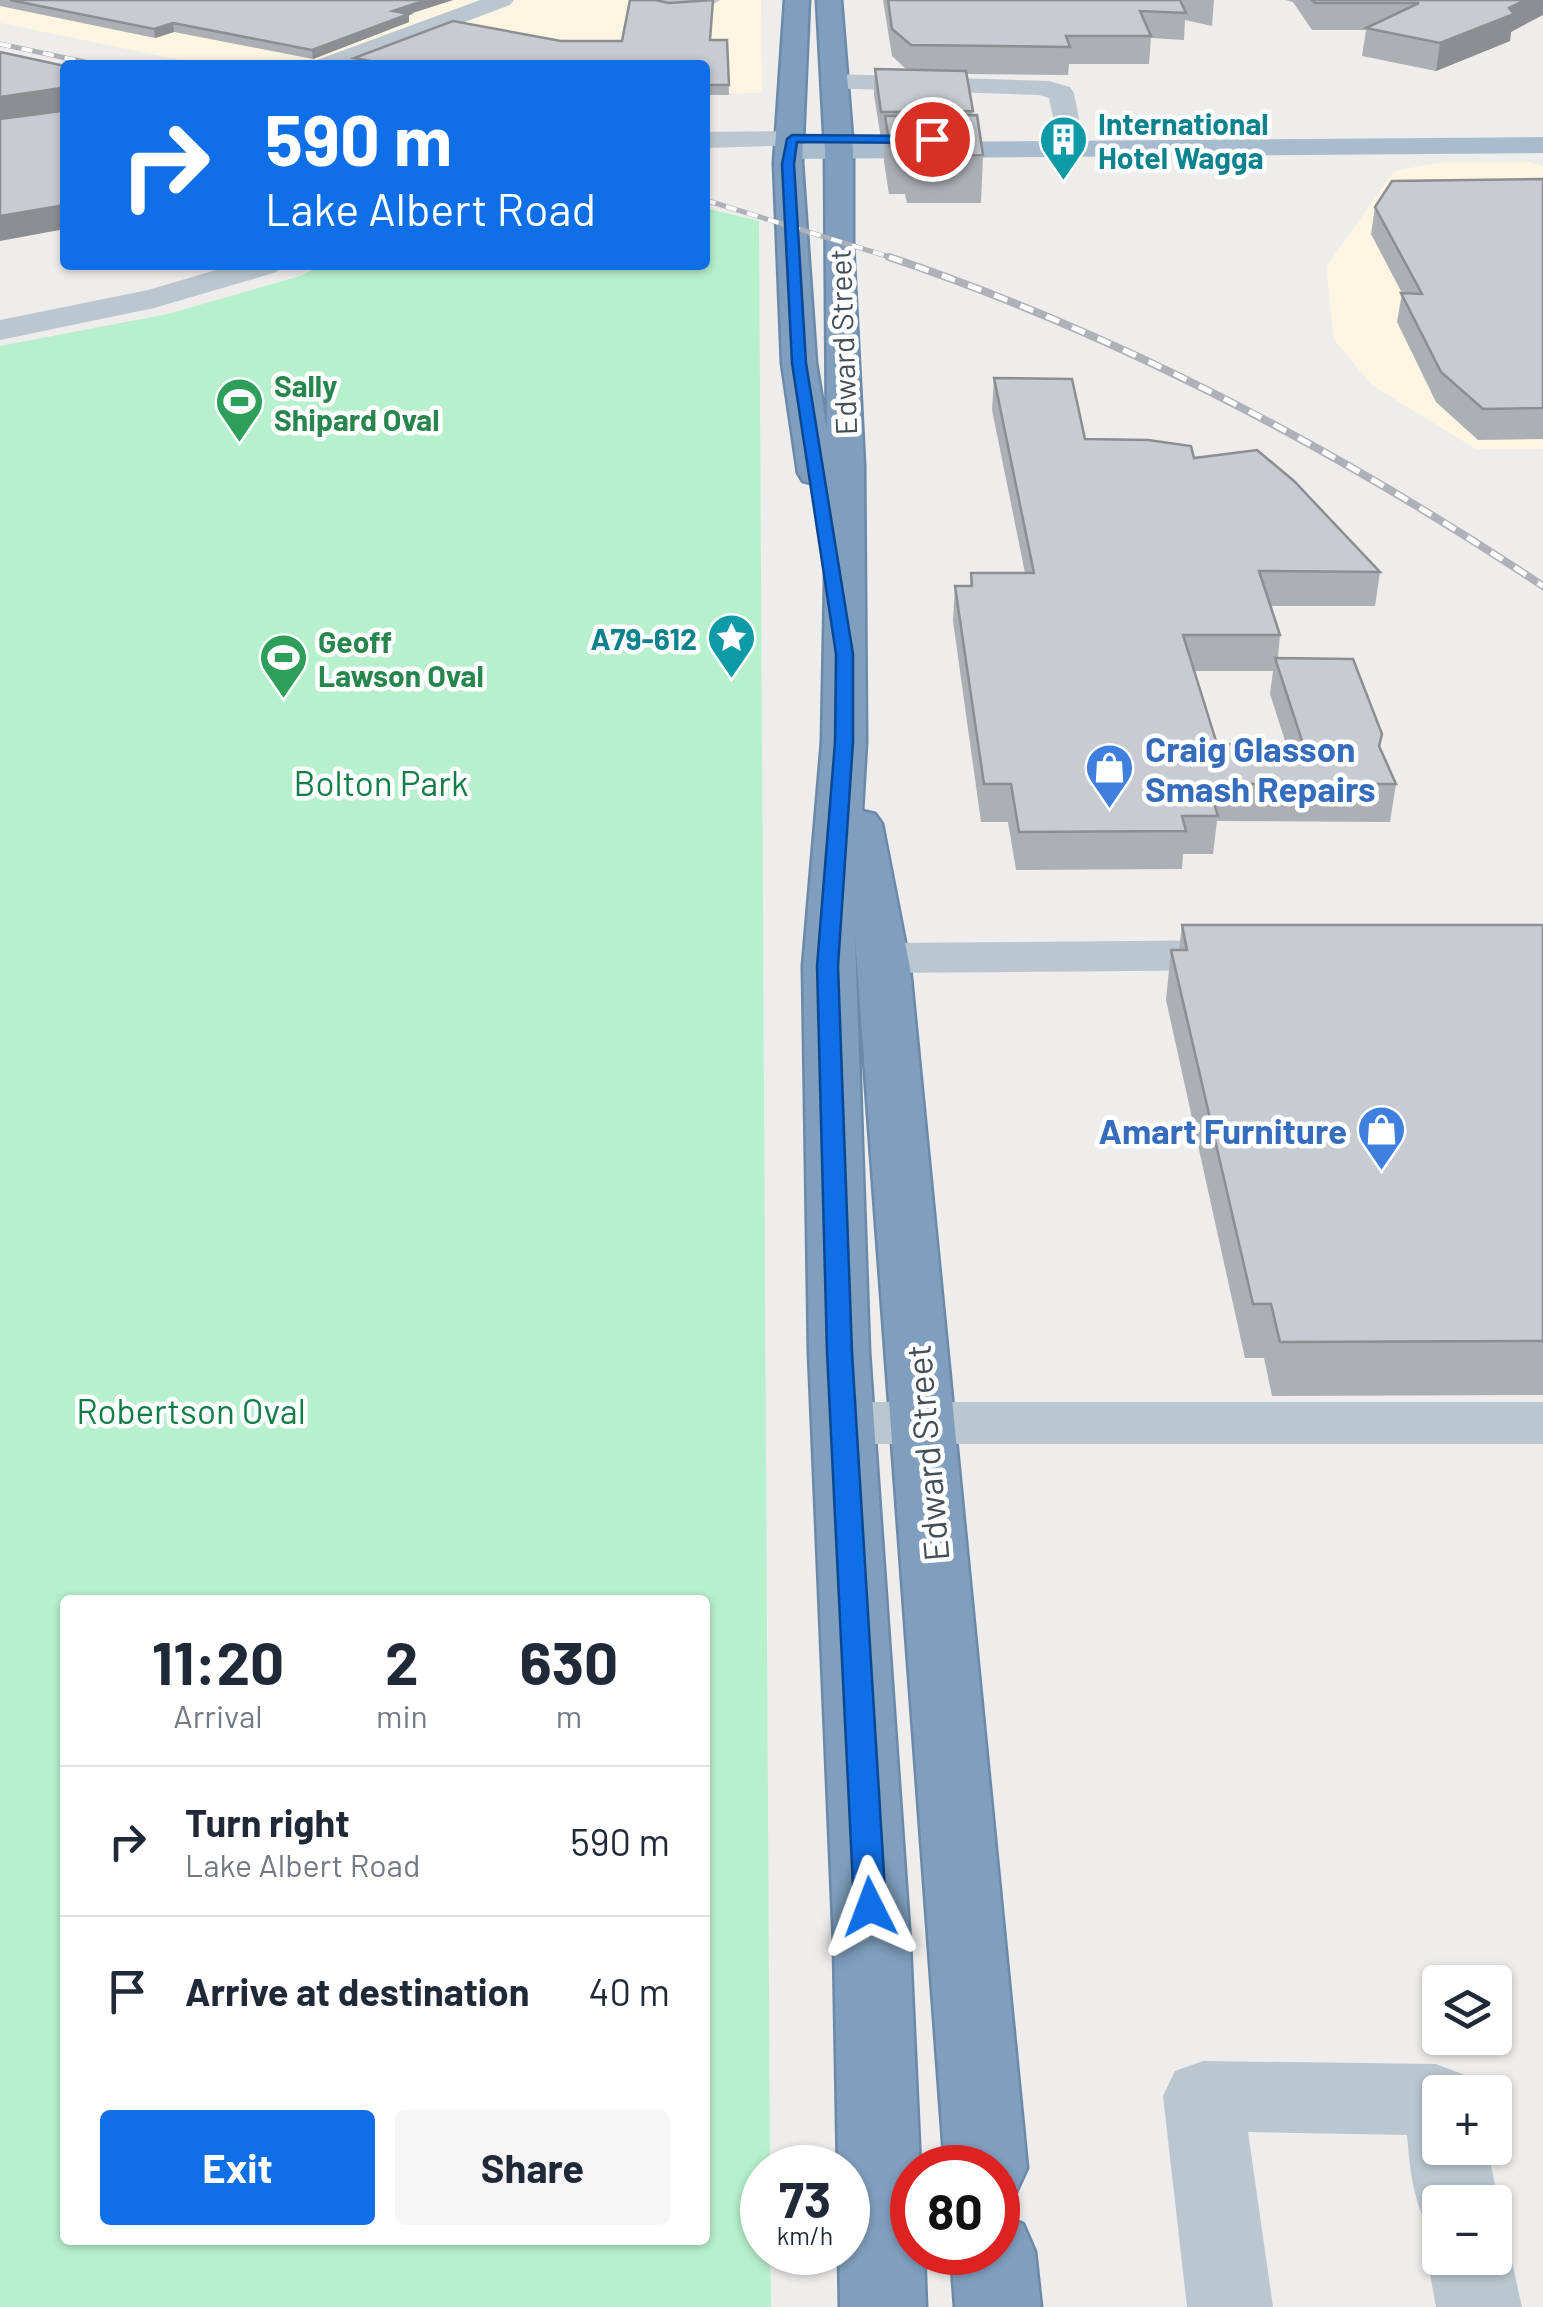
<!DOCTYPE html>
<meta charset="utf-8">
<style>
body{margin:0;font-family:Barlow,sans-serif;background:#f6f6f7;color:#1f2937;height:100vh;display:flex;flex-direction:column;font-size:38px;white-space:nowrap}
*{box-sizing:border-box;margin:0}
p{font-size:32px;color:#747a83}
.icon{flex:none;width:55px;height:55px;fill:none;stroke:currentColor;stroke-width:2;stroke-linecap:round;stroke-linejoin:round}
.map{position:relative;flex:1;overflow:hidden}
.sheet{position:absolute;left:60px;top:1595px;width:650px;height:650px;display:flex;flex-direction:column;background:#fff;border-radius:10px;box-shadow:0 2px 8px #0004}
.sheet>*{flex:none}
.banner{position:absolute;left:60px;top:60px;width:650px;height:210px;border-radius:10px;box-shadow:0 2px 8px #0004;background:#0f6fe6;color:#fff;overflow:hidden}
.controls{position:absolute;left:1422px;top:1965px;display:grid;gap:20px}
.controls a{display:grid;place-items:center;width:90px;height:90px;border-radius:10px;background:#fff;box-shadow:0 2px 8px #0004;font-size:50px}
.speed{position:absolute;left:740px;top:2145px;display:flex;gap:20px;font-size:50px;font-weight:700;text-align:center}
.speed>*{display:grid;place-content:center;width:130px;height:130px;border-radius:50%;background:#fff;box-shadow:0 2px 8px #0004;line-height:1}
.speed small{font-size:25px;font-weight:400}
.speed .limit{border:15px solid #d22;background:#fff;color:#111}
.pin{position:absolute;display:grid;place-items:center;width:85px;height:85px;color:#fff;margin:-42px;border:5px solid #fff;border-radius:50%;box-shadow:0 2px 10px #0007}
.me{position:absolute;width:110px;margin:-55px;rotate:357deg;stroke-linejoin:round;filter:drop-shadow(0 0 8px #0008)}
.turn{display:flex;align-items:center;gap:35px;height:210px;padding:0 40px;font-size:45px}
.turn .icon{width:130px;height:130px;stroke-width:2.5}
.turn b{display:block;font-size:70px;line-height:85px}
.eta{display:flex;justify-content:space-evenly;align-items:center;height:170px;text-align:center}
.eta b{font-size:60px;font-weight:700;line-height:70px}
.primary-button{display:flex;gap:20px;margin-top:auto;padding:20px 40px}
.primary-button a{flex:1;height:115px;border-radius:10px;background:#0f6fe6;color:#fff;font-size:40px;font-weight:700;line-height:115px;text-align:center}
.primary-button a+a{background:#f6f6f7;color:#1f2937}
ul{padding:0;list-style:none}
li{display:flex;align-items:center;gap:30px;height:150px;padding:0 40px;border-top:2px solid #e0e1e3}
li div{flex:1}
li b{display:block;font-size:38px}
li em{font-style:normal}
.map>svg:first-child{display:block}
</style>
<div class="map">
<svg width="1543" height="2307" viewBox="0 0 1543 2307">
<rect width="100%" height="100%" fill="#efecec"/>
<g fill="#fcf5e2">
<path d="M0,0H761L762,93L705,94V65H206L0,23Z"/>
<path d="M1442,162H1529L1543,166V449H1476L1373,386L1334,340L1326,267L1394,171Z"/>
</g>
<path fill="#b6f0cc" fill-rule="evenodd" d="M705,208L759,221L770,2167L762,2168V2252L770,2253L771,2307H0V346L168,314L300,276L322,265H705ZM705,1600V2240H65V1600Z"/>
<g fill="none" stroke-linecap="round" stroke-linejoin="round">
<defs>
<g id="highway">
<path d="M785,0H809L802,163L816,363L827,430L825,150L817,0H841L853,150V246L864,465L866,742L862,811L875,814L882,824L910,968L1027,2168L1015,2194L998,2201V2168H945L855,936L869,1352L910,1944L920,2168H912V2252H924L926,2307H840L839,2252H848V2168H838L834,1944L809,1352L803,966L822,742L827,481L816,484L803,481L798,473L782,363L774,163Z"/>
<path d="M998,2214L1023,2224L1035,2252L1041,2307H955L951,2252H998Z"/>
</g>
</defs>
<use href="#highway" stroke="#6b8aaa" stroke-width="5"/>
<g fill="#bbc7d0" fill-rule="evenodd">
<path d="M480,0H514L510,5L350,65H313L317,60Z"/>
<path d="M643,0H720C707,12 656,12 643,0Z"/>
<path d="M834,74L1049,81L1070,87L1074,93L1083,140L1079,146H1059L1049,98L1039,95L825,88L821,82L825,76Z"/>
<path d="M792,131L806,139L802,145L705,148V132Z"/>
<path d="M233,265H281L277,272L154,308L0,340V320L148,290Z"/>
<path d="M1245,940L1263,944L1270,955L1263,966L1245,970L883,973L865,969L858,958L865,947L883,943Z"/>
<path d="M843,1402H1543V1444H843L821,1438L812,1423L821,1408Z"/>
<path d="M1203,2061L1436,2064L1465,2075L1473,2092H1440V2148H1487L1499,2202L1495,2210V2202H1440V2258H1495V2229L1499,2230L1511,2258L1522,2307H1436L1427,2258L1438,2233L1428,2229C1412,2195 1410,2169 1407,2135L1248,2132L1273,2307H1187L1163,2096L1175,2071Z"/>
</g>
<path fill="#a9bccd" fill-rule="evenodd" d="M1543,137V153L790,159L776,151L790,143Z"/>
<use href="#highway" fill="#809fbe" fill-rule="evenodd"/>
<defs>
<g id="rail-far1">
<path d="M0,44L99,65"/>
<path d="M705,200L896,259"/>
</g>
<path id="rail" d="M889,257C1122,335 1338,450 1543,586"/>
</defs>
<use href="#rail-far1" stroke="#aeb1b7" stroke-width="5"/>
<use href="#rail" stroke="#aeb1b7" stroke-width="8"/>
<use href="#rail-far1" stroke="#fff" stroke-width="4" stroke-dasharray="11" stroke-linecap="butt"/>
<use href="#rail" stroke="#fff" stroke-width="5" stroke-dasharray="14" stroke-linecap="butt"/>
</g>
<g fill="#acafb4" fill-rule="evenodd">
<path d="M0,0H453L409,14V22L313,59L174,32L155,38L0,6Z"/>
<path d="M883,0H1214L1212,26L1185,20L1184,40L1151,38L1149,64H1069L1068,75L967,74L973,115L983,155L981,203H907L905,194H889L884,162L885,138L881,139L874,95L875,69L907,70L892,56Z"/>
<path d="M1285,0H1543L1511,32L1510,41L1436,71L1362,56L1366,30H1312L1293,2Z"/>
<path d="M727,40L729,95H705V65H355L354,58L561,41Z"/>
<path d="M1543,179V439L1478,440L1436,402L1397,322L1402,293L1371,234L1375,207Z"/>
<path d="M994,378L1085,439L1194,458L1380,572L1375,606H1270L1280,635L1278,658L1382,734L1380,748L1396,784L1390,822L1217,821L1213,854H1183L1182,869L1016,870L1008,822H981L953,621L955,586H970L971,573H1025L992,410ZM1194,671H1273L1270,694L1286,744H1217Z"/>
<path d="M1182,925H1543V1395L1272,1396L1264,1358H1245L1166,1000L1171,950H1179Z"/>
</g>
<g fill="#8c8e92">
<path d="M426,0H453L409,14V22L313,59L312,50L393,11Z"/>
<path d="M1525,0H1543V15L1511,32L1510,41L1436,71L1440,43Z"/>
<path d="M173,23L174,32L155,38L154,29Z"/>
<path d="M61,88L64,110L0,120V97Z"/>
<path d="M65,204V229L0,241V216Z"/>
</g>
<g fill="#c8cbd1" stroke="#8c8e92" stroke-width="2.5">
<path d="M10,0H426L393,11L409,14L312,50L173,23L154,29Z"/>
<path d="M630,0H655L669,3L713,0L710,40H727L729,85H705V65H392L354,58L453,21L561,41H622Z"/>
<path d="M888,0H1180L1186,13L1140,11L1151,36H1066L1070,47L911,45L892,29Z"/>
<path d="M1312,0H1525L1509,8L1514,14L1440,43L1366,28L1419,3H1315Z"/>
<path d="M0,52L65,66V91L61,88L0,97Z"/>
<path d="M875,69L966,71L973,111L881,112Z"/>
<path d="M65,94V205L0,216V119L62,111Z"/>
<path d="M977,115L983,155L908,156L907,147H890L885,116Z"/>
<path d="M1543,179V408L1483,409L1441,372L1401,293L1422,294L1375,207L1392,181Z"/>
<path d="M994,378L1072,379L1085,439L1148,440L1191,446L1194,458L1257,450L1294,481L1380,572L1259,571L1280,635H1183L1217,744H1303L1275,658L1353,659L1382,734L1379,746L1396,784H1208L1218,816H1182L1186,831L1019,832L1011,784H984L955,586H972L971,573H1034Z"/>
<path d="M1182,925H1543V1341L1280,1342L1271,1304H1253L1171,950H1187Z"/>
</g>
<path fill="#0f6fe6" stroke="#0a4896" stroke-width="2.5" d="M792,135L932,136L937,139L932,143L797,142L794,164L806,363L853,654V742L838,966L852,1352L886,1907L881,1916L870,1920L859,1916L854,1907L827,1352L817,966L835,742L836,654L792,363L782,164L787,139Z"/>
<defs>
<symbol id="building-pin" viewBox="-11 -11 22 30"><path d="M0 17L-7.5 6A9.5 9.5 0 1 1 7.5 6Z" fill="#0f9aa8" stroke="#fff"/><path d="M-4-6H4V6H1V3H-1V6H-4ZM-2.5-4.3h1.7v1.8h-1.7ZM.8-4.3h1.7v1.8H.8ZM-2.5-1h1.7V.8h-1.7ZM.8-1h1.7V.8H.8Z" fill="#fff"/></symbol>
<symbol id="stadium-pin" viewBox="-11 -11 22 30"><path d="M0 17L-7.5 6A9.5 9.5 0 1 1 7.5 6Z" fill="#2e9e5b" stroke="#fff"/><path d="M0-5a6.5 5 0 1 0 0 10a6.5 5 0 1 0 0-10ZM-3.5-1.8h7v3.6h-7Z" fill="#fff"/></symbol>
<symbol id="sight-pin" viewBox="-11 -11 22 30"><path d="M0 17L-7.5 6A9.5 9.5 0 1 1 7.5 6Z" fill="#0f9aa8" stroke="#fff"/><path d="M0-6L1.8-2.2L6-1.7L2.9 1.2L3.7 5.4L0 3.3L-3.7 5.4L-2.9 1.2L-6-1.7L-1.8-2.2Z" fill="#fff"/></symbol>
<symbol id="shop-pin" viewBox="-11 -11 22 30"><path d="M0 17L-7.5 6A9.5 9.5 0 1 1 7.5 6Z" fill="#3f7fe0" stroke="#fff"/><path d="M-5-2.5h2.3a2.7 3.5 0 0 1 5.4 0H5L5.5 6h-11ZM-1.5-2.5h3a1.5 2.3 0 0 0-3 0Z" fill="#fff"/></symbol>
</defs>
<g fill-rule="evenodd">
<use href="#building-pin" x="1036" y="112" width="55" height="75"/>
<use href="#stadium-pin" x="212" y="374" width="55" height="75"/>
<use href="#sight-pin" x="704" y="610" width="55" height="75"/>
<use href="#stadium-pin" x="256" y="630" width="55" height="75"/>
<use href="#shop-pin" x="1082" y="740" width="55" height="75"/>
<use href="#shop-pin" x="1354" y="1102" width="55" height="75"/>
</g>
<g text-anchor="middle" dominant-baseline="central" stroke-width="9" stroke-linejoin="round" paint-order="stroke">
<g font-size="30" font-weight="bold" fill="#0d838f" stroke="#fff" text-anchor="start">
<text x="1098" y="123">International<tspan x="1098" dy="34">Hotel Wagga</tspan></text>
<text x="697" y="638" text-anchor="end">A79-612</text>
</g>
<g font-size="30" fill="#43505a" stroke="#fff">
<text transform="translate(842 342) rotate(-92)">Edward Street</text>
</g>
<g font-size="30" font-weight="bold" fill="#27864d" stroke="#fff" text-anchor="start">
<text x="274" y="385">Sally<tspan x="274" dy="34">Shipard Oval</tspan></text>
<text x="318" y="641">Geoff<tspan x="318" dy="34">Lawson Oval</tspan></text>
</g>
<g font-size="35" font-weight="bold" fill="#366cbe" stroke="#fff" text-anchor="start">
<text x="1145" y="748">Craig Glasson<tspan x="1145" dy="40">Smash Repairs</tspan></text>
<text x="1347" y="1130" text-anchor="end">Amart Furniture</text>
</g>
<g font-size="35" fill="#117e47" stroke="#fff">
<text x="381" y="782">Bolton Park</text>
<text x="191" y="1410">Robertson Oval</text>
</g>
<g font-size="35" fill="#43505a" stroke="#fff">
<text transform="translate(926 1453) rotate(-95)">Edward Street</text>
</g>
</g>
</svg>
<div class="controls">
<a><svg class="icon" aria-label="layers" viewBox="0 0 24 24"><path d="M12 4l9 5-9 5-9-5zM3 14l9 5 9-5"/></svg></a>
<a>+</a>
<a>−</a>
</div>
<div class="speed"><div>73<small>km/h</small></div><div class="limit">80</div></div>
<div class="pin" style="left:932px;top:139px;background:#d93025"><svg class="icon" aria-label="arrive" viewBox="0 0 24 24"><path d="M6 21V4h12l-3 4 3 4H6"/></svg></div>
<svg class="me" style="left:870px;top:1907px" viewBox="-20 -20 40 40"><path d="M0-17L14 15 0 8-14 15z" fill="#0f6fe6" stroke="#fff" stroke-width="4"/></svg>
<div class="banner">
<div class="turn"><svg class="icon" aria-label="right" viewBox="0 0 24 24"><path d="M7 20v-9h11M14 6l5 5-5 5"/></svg><div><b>590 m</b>Lake Albert Road</div></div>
</div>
<section class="sheet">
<div class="eta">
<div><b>11:20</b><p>Arrival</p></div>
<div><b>2</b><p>min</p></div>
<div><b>630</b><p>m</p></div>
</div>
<ul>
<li><svg class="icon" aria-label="right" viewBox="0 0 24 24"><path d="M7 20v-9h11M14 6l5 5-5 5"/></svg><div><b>Turn right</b><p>Lake Albert Road</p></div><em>590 m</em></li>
<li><svg class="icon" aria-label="arrive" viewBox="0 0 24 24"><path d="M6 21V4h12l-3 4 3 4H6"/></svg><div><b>Arrive at destination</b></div><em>40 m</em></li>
</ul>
<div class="primary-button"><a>Exit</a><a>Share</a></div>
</section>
</div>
